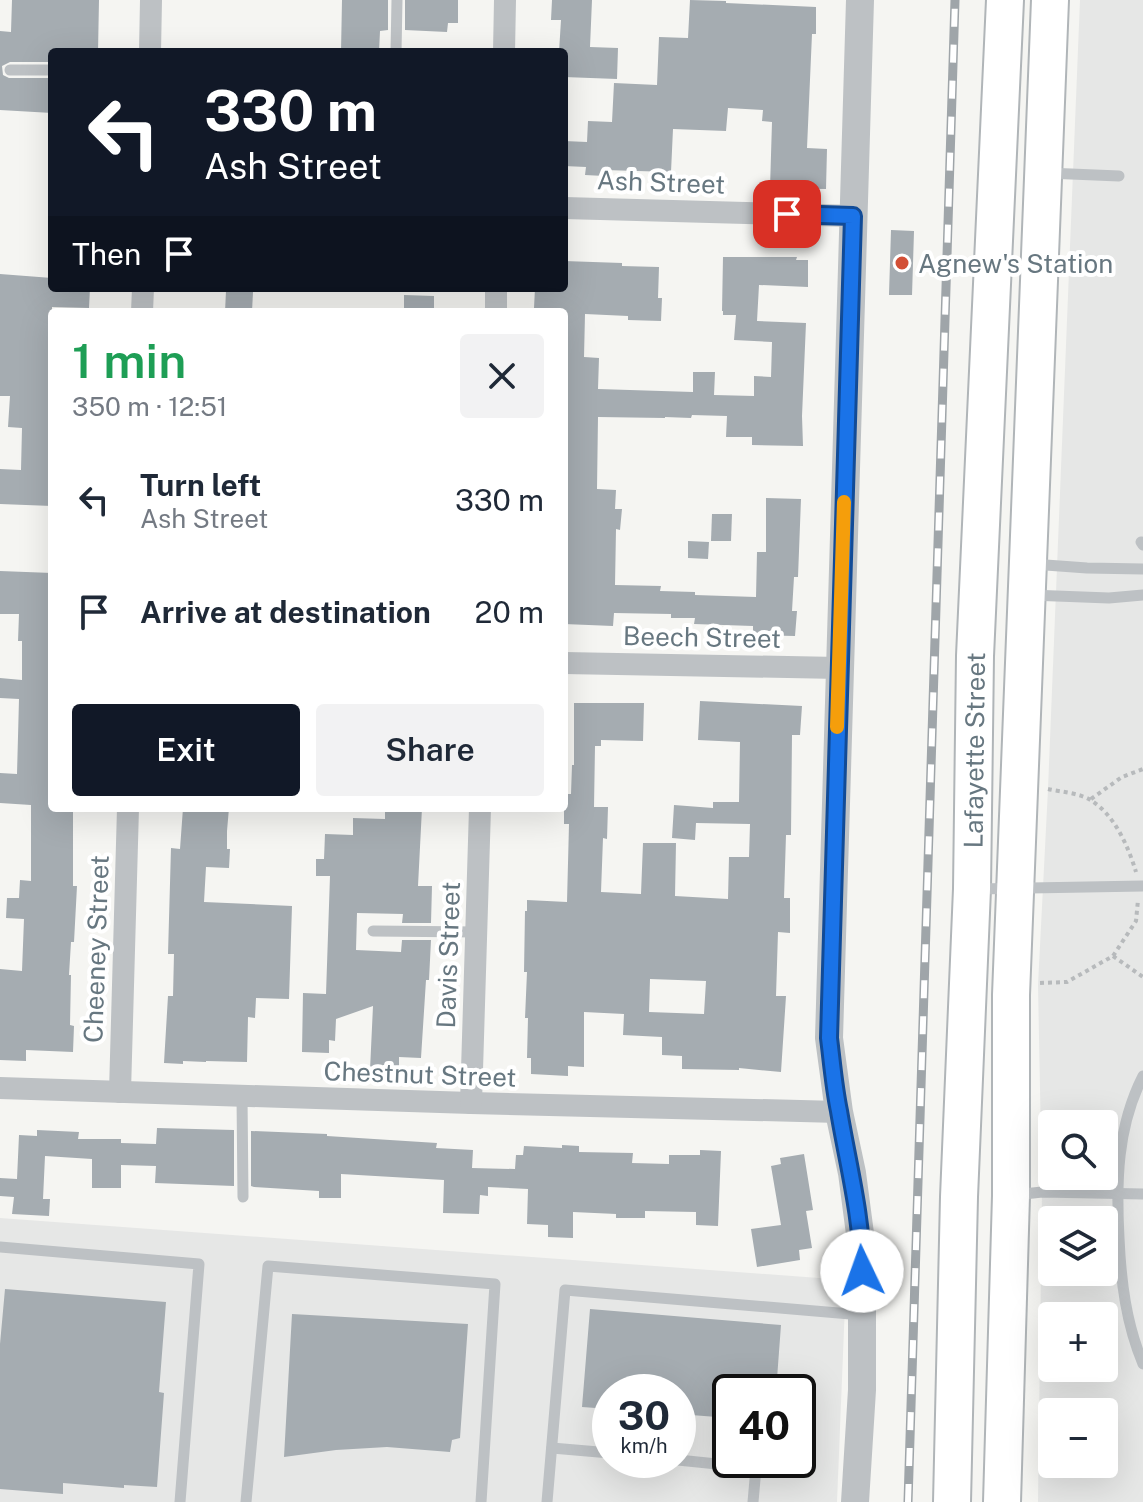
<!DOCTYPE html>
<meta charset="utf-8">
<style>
body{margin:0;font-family:"Public Sans",sans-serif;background:#f2f2f3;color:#1f2937;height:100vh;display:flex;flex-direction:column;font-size:30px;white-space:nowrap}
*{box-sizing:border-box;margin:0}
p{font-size:26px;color:#747a83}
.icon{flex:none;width:44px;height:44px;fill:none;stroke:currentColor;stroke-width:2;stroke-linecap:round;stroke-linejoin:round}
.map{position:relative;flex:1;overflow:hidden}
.side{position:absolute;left:48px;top:308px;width:520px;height:504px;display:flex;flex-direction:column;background:#fff;border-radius:8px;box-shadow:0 8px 32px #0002}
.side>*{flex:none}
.top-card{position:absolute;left:48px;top:48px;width:520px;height:244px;border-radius:8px;box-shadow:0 8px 32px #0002;background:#111827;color:#fff;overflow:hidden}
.controls{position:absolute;left:1038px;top:1110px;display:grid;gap:16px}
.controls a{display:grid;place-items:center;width:80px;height:80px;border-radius:8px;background:#fff;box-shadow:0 8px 32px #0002;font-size:40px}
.speed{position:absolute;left:592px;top:1374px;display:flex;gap:16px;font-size:40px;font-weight:700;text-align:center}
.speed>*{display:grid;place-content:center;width:104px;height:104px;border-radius:50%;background:#fff;box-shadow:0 8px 32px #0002;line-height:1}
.speed small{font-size:20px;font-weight:400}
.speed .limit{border:4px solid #111;border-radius:12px;background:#fff;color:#111}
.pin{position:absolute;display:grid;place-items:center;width:68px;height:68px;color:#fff;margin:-34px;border-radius:16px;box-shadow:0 4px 12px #0006}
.me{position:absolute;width:88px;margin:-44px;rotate:357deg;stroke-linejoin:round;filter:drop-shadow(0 0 6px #0008)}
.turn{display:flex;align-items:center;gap:28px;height:168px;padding:0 24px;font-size:36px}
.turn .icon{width:104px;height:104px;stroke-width:2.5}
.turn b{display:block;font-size:56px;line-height:68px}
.then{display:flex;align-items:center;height:76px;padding:0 24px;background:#0003;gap:16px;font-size:30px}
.round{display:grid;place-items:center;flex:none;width:84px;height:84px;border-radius:8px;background:#f2f2f3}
.headline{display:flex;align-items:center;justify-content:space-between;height:136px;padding:0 24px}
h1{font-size:48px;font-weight:600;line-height:60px;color:#1e9e55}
.cta{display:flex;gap:16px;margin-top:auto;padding:16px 24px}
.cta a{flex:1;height:92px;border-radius:8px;background:#111827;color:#fff;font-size:32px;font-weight:600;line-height:92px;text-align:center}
.cta a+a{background:#f2f2f3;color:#1f2937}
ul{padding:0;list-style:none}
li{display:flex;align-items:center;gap:24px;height:112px;padding:0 24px}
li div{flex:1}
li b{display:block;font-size:30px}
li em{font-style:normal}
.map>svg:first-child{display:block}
</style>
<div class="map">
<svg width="1143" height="1502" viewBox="0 0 1143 1502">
<rect width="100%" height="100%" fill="#f5f5f2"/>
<g fill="#e6e7e6" fill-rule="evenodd">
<path d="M1080,0H1143V1502H1038L1042,1192L1038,985L1048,789ZM1052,1124H1104V1176H1052ZM1052,1220H1104V1272H1052ZM1052,1316H1104V1368H1052ZM1052,1412H1104V1464H1052Z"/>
<path d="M0,1218L846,1280L837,1502H0ZM610,1392H678V1460H610ZM730,1392H798V1460H730Z"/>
</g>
<g fill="#a5acb1" fill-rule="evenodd">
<path d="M12,0H99L98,52H52V62H10L2,66L3,75L9,78H52V113L0,110V31L11,32Z"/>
<path d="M342,0H388V30L380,31L379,52H341Z"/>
<path d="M405,0H458V23H448L447,32L405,30Z"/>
<path d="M552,0H592L590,47L618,48L617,79L564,77V52H559L561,20H551Z"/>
<path d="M690,0L726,1V3L816,7V34H812L807,148L827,149L826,189L770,188L772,122L762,121L763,110L728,108L726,131L673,129L671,172L604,170V176L585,175L586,167L564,166V141L587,142L588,121L612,122L614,83L657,85L659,37L688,38Z"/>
<path d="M891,230L914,231L912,295H889Z"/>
<path d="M723,257H797L796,260H808V287L759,285L757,321L806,323L802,416L803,446L752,445V437H726L727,416L692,415L691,418L665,417V418L598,417L597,489L616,490L615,509H622L620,530L616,529L615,585L661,586L660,591L695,592V595L756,597L757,552H766V498L801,499L798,577H794L792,611H797L795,636L753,635V626L694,624L695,618H671V614L614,613L613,626L564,624V312H545V309L534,308L535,288H564V261L622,263V266L659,267L658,298H662L661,321L628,320V316L585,314L584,357L599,358L598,389L693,392V372H715L714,395L754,396V376L771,377L772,342L734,340L736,315H723V311H722Z"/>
<path d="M0,274L52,278V288H90L89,308L52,307V506L0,504V469L21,470L22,428L8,427L10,396H0Z"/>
<path d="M226,291L253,292L252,312H225Z"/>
<path d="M404,295L434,296V312H404Z"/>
<path d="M712,514H732L731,541H711Z"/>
<path d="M688,541L709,542L708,559L688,558Z"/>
<path d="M0,571L52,573V808H73V886H77L74,942H71L69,975H71L70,1025L74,1026L73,1052L26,1050V1061L0,1060V969L22,971L24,919L6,918L7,898H19L20,880L31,881V805L0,803V773L17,774L19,699L0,698V678L22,680V641H18L19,614H0Z"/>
<path d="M700,701L802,706L800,735H792L791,835H786L784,898H790V933L778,932L776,996H786L781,1072L739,1068V1070L682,1069V1056L662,1055V1037L623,1035L624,1014L584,1012V1067L568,1066V1076L531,1074V1058H527L528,1018H525L527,972H524L525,911H527V900L567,902L569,824H564V794H571L572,765H574V703H644L643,741L601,740V746H595L594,807H608L607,839L603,838L601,892L641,894L643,843H676L675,896L728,899L729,857H749L750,824L696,823L695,840L672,838L674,805L713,808V802H739L740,742L698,740ZM650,979L706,981L704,1014L649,1012Z"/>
<path d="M183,808H229L227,831V849H230L229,868L206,867L204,902L292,906L289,999L256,998L255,1018L248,1017L247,1062L206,1061V1062L183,1061V1064L164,1063L168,996H173L174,954H168L171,848L180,849Z"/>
<path d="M396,808H422L418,886H432L431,923H402L403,914L357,913L356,950L401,952L402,940H431L429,980H426L421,1058L399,1057V1071L370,1070L373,1006L336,1019L335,1041L329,1040V1053L302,1052L303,993L326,994L330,876H316V859H324L325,834L353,835V818L385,819V811H396Z"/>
<path d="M157,1128L234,1130V1186L155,1183L156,1166L121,1165V1188H92V1159L45,1156L43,1199H50L49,1216L12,1214L14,1197L0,1196V1178L17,1179L19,1135L37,1136V1130L79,1132L78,1139H121V1143L156,1144Z"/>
<path d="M251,1131L327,1134V1136L437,1143L436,1148L473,1150L472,1168L515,1169L516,1155H523L524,1146L562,1148V1145L579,1146V1152L633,1153L632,1163L669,1164V1155H700V1150L721,1151L718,1226L696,1225V1212L645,1211V1218H616V1214L573,1212V1238L548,1237V1225L527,1224L528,1189L488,1187V1196L480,1195L479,1214L443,1213L444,1180L341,1174V1198H319V1191L254,1187L251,1186Z"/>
<path d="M804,1154L813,1210L806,1211L812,1248L799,1250L800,1260L757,1267L751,1229L781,1225L771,1166L781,1164L780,1158Z"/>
<path d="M5,1289L166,1302L159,1392L164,1393L157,1487L124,1485V1488L63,1483V1494L0,1489V1344Z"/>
<path d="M590,1309L781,1325L776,1392H730V1418L678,1414V1392H610V1409L582,1407Z"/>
<path d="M292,1314L468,1324L460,1438L452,1440L450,1452L387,1447L336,1450L284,1457Z"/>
</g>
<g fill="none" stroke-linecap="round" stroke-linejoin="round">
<defs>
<g id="primary">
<path id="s1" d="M952,1502L959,1197L972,889L975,656L1005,0"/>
<path d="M1002,1502L1011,1196V995L1050,0"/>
</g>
</defs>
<use href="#primary" stroke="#b0b5b8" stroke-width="40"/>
<g stroke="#b7babc" stroke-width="4" stroke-dasharray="4 4" stroke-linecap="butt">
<path d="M1048,789C1061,792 1081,793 1092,801C1115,816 1128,846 1136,872"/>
<path d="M1091,799L1122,777L1143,769"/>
<path d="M1113,956L1143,977"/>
<path d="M1040,983L1067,982L1113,956L1136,921L1138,900"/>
</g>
<g stroke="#bdc1c4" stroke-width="11">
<path d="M396,52L397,0"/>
<path d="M10,70H52"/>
<path d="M1047,173L1119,176"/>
<path d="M1141,542L1143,545"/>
<path d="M1032,564L1087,568L1143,569"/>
<path d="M1030,595L1109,598L1143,595"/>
<path d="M977,889L1143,886"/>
<path d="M373,931L476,932"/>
<path d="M1143,1076C1117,1127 1116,1182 1119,1238C1121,1282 1126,1323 1143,1364"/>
<path d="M242,1096L243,1197"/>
<path d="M1015,1195L1042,1192L1143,1194"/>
<path d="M0,1247L199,1264L180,1502"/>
<path d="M552,1448L610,1453"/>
<path d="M678,1460L756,1468L753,1502"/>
<path d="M246,1502L268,1266L495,1284L481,1502"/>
<path d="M547,1502L565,1290L862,1315"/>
</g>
<g stroke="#bdc1c4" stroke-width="22">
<path d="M150,52L151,0"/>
<path d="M504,52L505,0"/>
<path d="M564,208L853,216"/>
<path d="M142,312L143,288"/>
<path d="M496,312V288"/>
<path d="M564,663L839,668"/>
<path d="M0,1088L471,1103L839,1112"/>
<path d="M120,1092L128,808"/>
<path d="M471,1103L480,808"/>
</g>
<path stroke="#bdc1c4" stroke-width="28" d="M855,1502L862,1390V1249L852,1173L839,1112L829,1038L860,0"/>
<use href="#primary" stroke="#fff" stroke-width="36"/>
<defs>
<path id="rail" d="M908,1502L955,0"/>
</defs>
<use href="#rail" stroke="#9fa5a9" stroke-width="9"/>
<use href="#rail" stroke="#fff" stroke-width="6" stroke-dasharray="18" stroke-linecap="butt"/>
</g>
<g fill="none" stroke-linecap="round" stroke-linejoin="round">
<defs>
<path id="route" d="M787,214L853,216L829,1038C832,1062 834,1087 839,1111C848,1165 862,1217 862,1271"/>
</defs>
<use href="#route" stroke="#114b97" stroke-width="20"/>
<use href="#route" stroke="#1a73e8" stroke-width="14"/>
<path stroke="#f59e0b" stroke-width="14" d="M837,727L844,502"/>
</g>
<circle fill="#d24f36" stroke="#fff" stroke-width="3" cx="902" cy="263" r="8"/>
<g text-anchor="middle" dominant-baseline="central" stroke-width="8" stroke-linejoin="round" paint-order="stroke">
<g font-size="26" fill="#677780" stroke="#fff">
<text transform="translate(661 182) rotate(2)">Ash Street</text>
<text transform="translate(702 637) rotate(1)">Beech Street</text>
<text stroke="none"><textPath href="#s1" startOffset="752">Lafayette Street</textPath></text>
<text transform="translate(96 949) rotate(-88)">Cheeney Street</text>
<text transform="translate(448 955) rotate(-88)">Davis Street</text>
<text transform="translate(420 1074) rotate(2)">Chestnut Street</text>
</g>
<g font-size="26" fill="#677780" stroke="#fff" text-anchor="start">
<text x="918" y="263">Agnew's Station</text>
</g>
</g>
</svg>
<div class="controls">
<a><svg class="icon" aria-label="search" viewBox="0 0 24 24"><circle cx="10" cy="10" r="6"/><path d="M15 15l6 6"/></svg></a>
<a><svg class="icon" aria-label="layers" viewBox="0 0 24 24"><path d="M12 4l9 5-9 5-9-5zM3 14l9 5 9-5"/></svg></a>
<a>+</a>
<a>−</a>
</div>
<div class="speed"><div>30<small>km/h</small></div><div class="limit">40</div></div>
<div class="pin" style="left:787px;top:214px;background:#d93025"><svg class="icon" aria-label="arrive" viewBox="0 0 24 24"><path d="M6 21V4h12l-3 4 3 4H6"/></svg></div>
<svg class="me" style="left:862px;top:1271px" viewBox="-20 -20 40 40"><circle r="19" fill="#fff"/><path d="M0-13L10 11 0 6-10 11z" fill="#1a73e8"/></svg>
<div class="top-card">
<div class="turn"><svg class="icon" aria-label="left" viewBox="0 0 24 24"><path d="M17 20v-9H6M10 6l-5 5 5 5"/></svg><div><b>330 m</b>Ash Street</div></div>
<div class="then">Then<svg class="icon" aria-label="arrive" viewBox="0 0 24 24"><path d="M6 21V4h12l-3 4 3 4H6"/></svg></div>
</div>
<section class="side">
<div class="headline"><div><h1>1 min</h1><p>350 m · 12:51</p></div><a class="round"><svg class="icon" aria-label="close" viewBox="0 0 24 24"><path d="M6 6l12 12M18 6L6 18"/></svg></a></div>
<ul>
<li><svg class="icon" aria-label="left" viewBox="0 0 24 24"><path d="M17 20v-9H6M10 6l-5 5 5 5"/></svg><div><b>Turn left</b><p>Ash Street</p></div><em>330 m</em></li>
<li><svg class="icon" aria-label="arrive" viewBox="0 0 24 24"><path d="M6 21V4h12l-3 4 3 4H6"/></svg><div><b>Arrive at destination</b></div><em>20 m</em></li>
</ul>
<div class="cta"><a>Exit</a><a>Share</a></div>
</section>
</div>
